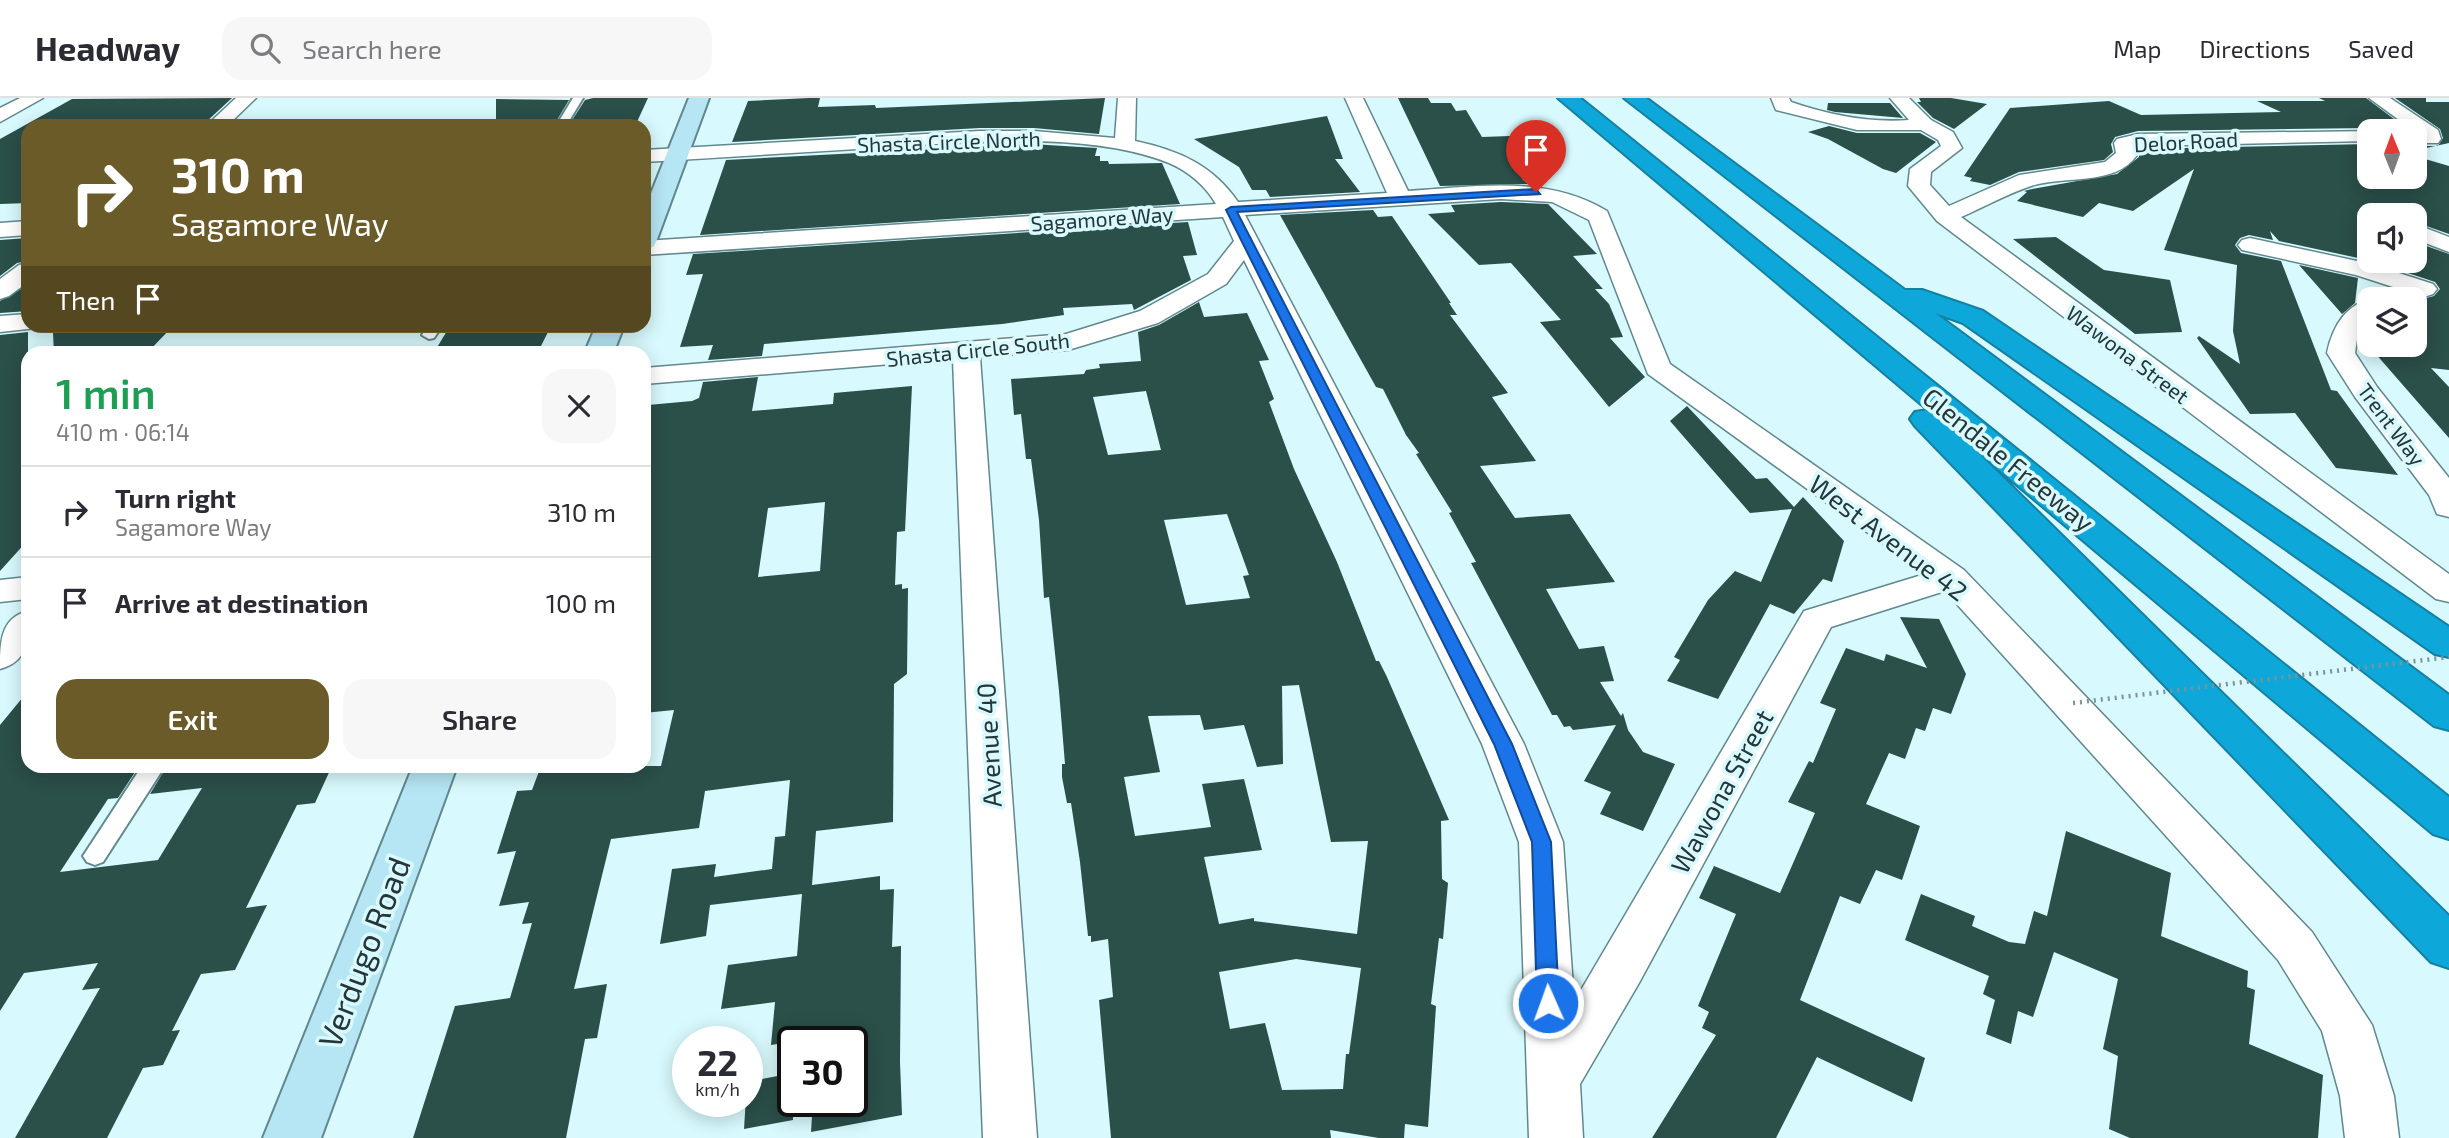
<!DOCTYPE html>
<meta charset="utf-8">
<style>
body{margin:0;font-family:"Exo 2",sans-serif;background:#f7f7f7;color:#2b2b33;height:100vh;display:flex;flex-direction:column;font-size:26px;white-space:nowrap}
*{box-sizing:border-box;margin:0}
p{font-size:23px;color:#7c7c81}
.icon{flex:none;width:38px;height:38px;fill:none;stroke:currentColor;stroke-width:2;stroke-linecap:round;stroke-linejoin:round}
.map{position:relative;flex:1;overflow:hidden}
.details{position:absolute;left:21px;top:248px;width:630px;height:427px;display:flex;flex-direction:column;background:#fff;border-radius:21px;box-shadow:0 4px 18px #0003}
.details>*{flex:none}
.hud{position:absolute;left:21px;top:21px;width:630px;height:214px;border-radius:21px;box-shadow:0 4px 18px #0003;background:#6b5b29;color:#fff;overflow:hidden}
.needle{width:46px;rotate:359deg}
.fabs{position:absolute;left:2357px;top:21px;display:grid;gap:14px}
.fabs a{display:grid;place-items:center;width:70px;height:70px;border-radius:14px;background:#fff;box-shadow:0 4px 18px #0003;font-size:35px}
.speed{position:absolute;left:672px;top:928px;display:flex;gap:14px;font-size:35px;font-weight:700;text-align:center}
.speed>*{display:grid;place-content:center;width:91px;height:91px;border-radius:50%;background:#fff;box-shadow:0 4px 18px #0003;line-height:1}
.speed small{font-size:18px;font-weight:400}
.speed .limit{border:4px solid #111;border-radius:10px;background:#fff;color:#111}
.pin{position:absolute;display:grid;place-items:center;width:60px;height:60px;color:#fff;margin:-72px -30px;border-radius:50% 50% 50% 0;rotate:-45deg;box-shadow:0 0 7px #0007}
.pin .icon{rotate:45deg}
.me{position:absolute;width:77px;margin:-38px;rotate:358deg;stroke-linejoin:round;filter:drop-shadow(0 0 5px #0008)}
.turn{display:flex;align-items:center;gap:24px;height:147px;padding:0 35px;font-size:32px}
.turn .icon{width:91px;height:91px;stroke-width:2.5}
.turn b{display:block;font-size:49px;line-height:60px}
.then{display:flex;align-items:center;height:66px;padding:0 35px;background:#0003;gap:14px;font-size:26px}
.round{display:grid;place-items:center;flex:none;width:74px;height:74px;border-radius:21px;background:#f7f7f7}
.summary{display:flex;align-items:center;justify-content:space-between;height:119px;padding:0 35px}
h1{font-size:42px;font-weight:600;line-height:52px;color:#1e9e55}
.button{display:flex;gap:14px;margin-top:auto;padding:14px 35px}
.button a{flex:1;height:80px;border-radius:21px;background:#6b5b29;color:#fff;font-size:28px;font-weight:600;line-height:80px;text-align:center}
.button a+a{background:#f7f7f7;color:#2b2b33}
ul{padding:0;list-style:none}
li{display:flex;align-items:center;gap:21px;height:91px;padding:0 35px;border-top:2px solid #e1e1e2}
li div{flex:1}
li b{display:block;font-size:26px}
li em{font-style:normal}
header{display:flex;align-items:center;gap:42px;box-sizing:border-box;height:98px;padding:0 35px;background:#fff;border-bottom:2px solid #e1e1e2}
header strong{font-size:33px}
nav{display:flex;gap:38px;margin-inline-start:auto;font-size:24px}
.search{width:490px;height:63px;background:#f7f7f7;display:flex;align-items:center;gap:18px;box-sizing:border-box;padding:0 24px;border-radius:21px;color:#7c7c81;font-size:26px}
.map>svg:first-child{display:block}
</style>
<header>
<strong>Headway</strong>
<div class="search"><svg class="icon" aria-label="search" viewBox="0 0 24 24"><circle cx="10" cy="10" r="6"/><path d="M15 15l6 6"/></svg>Search here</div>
<nav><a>Map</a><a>Directions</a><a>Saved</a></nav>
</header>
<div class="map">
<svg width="2449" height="1040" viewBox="0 0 2449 1040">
<rect width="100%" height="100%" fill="#d8f9fd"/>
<g fill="#2b4f49" fill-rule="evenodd">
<path d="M232,0L206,24L173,28H28V105L0,106V41L72,1Z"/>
<path d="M593,0H648L636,26L569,27L585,2Z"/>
<path d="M809,0H820L818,9L875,7L876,10L1105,0L1099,36L1034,30H980L732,44L748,3Z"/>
<path d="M1398,0H1428L1431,5H1451L1456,13L1466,12L1482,39L1510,38L1540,75L1527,76L1532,80L1522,81L1528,86L1440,88Z"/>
<path d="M1919,0H1951L1987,6L1954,31L1933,20L1917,4H1921Z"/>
<path d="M2319,0H2366L2410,33L2370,30L2138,33L2115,39L2111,46L2113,54L2104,62L2019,74L1990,87L1970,83L1972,80L1964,78L2010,10L2109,3L2141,17L2281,14L2257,3H2325Z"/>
<path d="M2395,0H2426V4H2449V45L2417,52L2425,55L2415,57V37L2424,48H2438L2443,40L2440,31Z"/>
<path d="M496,1L569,2L554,27L496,25Z"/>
<path d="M1828,5H1890L1903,20L1835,14L1827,12Z"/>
<path d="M1327,18L1343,61H1335L1360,94L1270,99L1266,92H1252L1239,69L1194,41Z"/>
<path d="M1829,28L1857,35H1920L1936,44L1896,75L1883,71L1828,41L1808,34Z"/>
<path d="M1031,46L1097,50L1095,58H1100V63H1108L1109,66L1162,65L1180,106L700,137L726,62Z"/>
<path d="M2370,46V79H2415V58L2449,68V136L2415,124V117H2390L2385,109L2375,106L2365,108L2360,116L2370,124V163H2415V144L2449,156V272L2431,270L2449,289V340L2368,247H2408L2415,254V200L2411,198L2423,201L2434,198L2440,191L2435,184L2372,163L2279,143L2270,133L2273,142L2249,137L2240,140L2235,147L2241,155L2281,163L2331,292L2337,293L2398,377L2336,370L2295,315L2250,316L2197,240L2199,238L2240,266L2233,233L2237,167L2164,152L2194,71L2133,113L2099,105L2083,119L2017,103L2027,94L2024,93L2032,91L2117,76L2139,59L2138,51Z"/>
<path d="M1501,104L1548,106L1597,156L1573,158L1603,191H1595L1609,206L1623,239L1610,240L1645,279L1609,309L1540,224L1561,222L1511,165L1479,167L1428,116L1455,114L1451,107Z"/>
<path d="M1373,112L1378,119L1392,118L1451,205H1449L1457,217H1450L1508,295L1492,299L1536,363L1480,368L1515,420L1570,416L1615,484L1546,491L1579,551L1604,548L1614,583L1600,584L1621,618L1623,615L1628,632L1643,654L1675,666L1643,733L1600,716L1611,694L1584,683L1616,627L1573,632L1570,628L1564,629L1557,617H1552L1471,465L1476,464L1449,415L1452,414L1416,356L1419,355L1406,337L1383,291L1376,289L1280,117Z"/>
<path d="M1188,124L1197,157L1183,158L1191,182L1134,212L1132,206L1063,210L1064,217L1002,226L764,246L762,258L708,262L713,247L680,249L703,176L686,177L693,156Z"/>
<path d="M2056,139L2104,172L2170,182L2182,234L2135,236L2013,141Z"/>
<path d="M28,140V163L17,165L0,178V142Z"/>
<path d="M2299,167L2358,180L2355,205L2342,216Z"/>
<path d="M28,187V213L0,215V203Z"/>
<path d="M1199,204L1204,219L1247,215L1269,262L1259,263L1274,301L1269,304L1294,371L1337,464L1376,563H1379L1387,579L1449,722L1441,723L1442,781L1448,785L1443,841L1439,840L1431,906L1436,908L1428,1029L1405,1026L1404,1040H1379L1330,1032L1331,1040H1111L1099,902L1113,899L1108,841L1091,844V838H1088L1080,764L1071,705H1067L1062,679V666H1065L1059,593L1049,499L1044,500L1039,422L1031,361H1026L1021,316L1014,317L1011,281L1084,276L1086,272L1100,270L1099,266L1141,263L1138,234L1159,227ZM1146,293L1161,352L1108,357L1093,299ZM1227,416L1249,477L1243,478L1250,500L1186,507L1164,422ZM1299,587L1331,744L1368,743L1357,836L1254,823V820L1219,826L1204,759L1262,752L1244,681L1202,686L1211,729L1135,738L1124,679L1160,674L1148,618L1200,617L1204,632L1244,627L1257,669L1283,666L1282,588ZM1296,861L1361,870L1349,956H1346L1343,991L1282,992L1265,925L1230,931L1219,874Z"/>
<path d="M147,228H173L147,255L54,256L53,235Z"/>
<path d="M450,228H551L537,256H433Z"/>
<path d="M28,234V442L0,473V237Z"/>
<path d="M758,279L752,313L833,306L834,295L912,288L905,433L897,434L895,487L902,486V491L908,490L907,576L894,586L893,724L816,733L812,787L880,778V792L894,791L892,849L901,848L900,964L902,1017L811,1034L813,1003H852V934L771,947L775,904L721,911L728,867L797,858L802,796L710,807L706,838L660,846L672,771L716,766L714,779L772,771L775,739L785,738L790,682L705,693L699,730L611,741L574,891L607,886L597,940L585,941L566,1040H413L455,908L510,900L532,825L522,826L529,804L499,808L516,753L497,756L517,693L532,692L541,668H661L674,612L644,615V320L648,307L692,303L699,300L703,284ZM825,404L820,473L758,479L768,410Z"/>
<path d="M1687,308L1756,381L1767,380L1794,409L1803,399L1844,443L1832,484L1823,481L1794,516L1770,506L1718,601L1667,583L1680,562L1674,559L1708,502L1735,473L1761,484L1792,411L1750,415L1670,323Z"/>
<path d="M1900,519L1939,521L1966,576L1951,616L1933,610L1925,633L1916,630L1905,661L1889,655L1866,706L1920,728L1902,782L1876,772L1860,806L1840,798L1800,902L1925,960L1912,1004L1817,959L1776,1040H1652L1716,937L1702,930L1709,914L1698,908L1736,816L1699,800L1714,768L1780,795L1815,715L1788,704L1809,663L1813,665L1836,611L1820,605L1846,550L1884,563L1886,556L1927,570Z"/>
<path d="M28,593V668H139L118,700L108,701L60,774L158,762L202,690L150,696L167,668H332L315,705L297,707L246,810L267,807L235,872L201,876L172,933L180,932L163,967L143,970L107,1040H15L100,890L82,892L98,865L24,875L0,913V627Z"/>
<path d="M2066,733L2171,775L2161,838L2248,873L2247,889L2255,892L2249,946L2323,977L2318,1040H2130L2109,1031L2118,958L2103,951L2118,881L2054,854L2033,919L2018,913L2011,946L1986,936L1995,902L1983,896L1989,878L1905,842L1921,796L1975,818L1972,828L2009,844L2025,846L2034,813L2047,818Z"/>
<path d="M793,975V1022L744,1031L747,984Z"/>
</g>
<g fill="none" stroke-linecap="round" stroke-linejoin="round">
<defs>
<g id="service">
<path d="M573,0H583L566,28H556Z"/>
<path d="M428,228H442L434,240L429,241L422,237Z"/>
<path d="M142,668H165L103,764L95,767L87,764L83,758L87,752Z"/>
</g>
<g id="minor">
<path d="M20,0H43L0,24V10Z"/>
<path d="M236,0H256L227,28H206Z"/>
<path d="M1118,0H1136L1135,43C1178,52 1213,67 1238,104L1387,95L1345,0H1363L1408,93C1475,89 1547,76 1607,113L1670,266L1964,472L2312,834L2372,927L2394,998L2399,1040H2345L2340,998L2322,933L2278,862L1945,493L1831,529L1639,885L1580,986L1583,1040H1529L1519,744L1482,646L1244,162L1226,186L1158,225L1068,252L980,259L1037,1040H983L953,261L644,286V270L1066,236L1140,213L1208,176L1234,143L1223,119L644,157V143L1216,106C1206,88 1188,73 1169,65C1088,33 975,44 889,49C807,54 726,59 644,64V52L980,33H1034L1115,40ZM1501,101L1552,104L1589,122L1648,276L1925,476L1804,513L1574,904L1563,744L1524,646L1245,117Z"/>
<path d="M1771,0H1789L1791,4C1829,17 1869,25 1909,22L1890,0H1909L1931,22L1953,34L1962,50L1931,74L1930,87L1949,108L2019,77L2105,64L2116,55L2114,45L2117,41L2138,36L2377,33H2370V43L2138,48L2135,49L2137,57C2115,89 2064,77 2031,88C2007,96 1984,109 1961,119L2449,476V504L2436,501L1937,123L1908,88L1910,71L1941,48L1938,42L1921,32H1857L1776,12Z"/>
<path d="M2369,0H2390L2438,32L2441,41L2438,45H2424L2421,38Z"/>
<path d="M2374,109L2384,112L2387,117H2370V122L2363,116L2366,111Z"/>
<path d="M28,123V137L0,139V125Z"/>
<path d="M2415,126L2449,139V154L2415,141Z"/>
<path d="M2250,140L2371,166L2433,186L2437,191L2433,196L2424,199L2356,177L2242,152L2238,147L2242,142Z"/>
<path d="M28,165V184L9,198L0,201V181L19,167Z"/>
<path d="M2370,201V224L2358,234L2355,255L2377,289L2449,380V419L2437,416L2429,397L2355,299L2327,255C2332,231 2344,208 2370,201Z"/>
<path d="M28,216V228H39L37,230L0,234V218Z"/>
<path d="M28,479V501L0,504V482Z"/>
<path d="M28,513C28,539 30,563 0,571C0,545 0,520 28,513Z"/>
</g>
<g id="secondary">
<path d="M689,0H709L656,144L653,149L644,151V113Z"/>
<path d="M596,228H624L613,256H584Z"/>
<path d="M413,668H457L321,1040H263Z"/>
</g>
<g id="motorway">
<path d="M1558,0H1580L2449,699V741L2433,736L1974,351L2449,818V870L2431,864L1915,328L1910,321L1915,314L1928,312Z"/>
<path d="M1624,0H1646L1905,192H1922L1983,213L2449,529V559L2435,556L1963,225L1935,215L2449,597V632L2434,628Z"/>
</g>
</defs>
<use href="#service" stroke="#61888d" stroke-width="4"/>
<use href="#minor" stroke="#61888d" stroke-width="3"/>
<use href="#secondary" stroke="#61888d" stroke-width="4"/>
<use href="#motorway" stroke="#1680a1" stroke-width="4"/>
<use href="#service" fill="#fff" fill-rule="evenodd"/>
<use href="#minor" fill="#fff" fill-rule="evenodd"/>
<use href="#secondary" fill="#b6e5f4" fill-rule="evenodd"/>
<use href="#motorway" fill="#0da8d9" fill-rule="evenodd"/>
<path stroke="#7c9497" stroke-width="4.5" stroke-dasharray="2 5" stroke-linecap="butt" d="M2073,605L2449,559"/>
</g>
<path fill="#1a73e8" stroke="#114b97" stroke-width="2" d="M1536,91L1540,96L1237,114L1512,646L1551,744L1559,905L1556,911L1548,914L1540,911L1537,905L1532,744L1494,646L1226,112L1231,109Z"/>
<g text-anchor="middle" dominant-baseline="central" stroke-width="7" stroke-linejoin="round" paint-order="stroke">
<g font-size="21" fill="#263638" stroke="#d8f9fd">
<text transform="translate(949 43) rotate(-2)">Shasta Circle North</text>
<text transform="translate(2186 43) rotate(-3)">Delor Road</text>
<text transform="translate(1102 120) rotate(-4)">Sagamore Way</text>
<text transform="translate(978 251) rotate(-6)">Shasta Circle South</text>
<text transform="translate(2128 256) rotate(37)">Wawona Street</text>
<text transform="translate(2392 326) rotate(53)">Trent Way</text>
</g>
<g font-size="26" fill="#263638" stroke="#d8f9fd">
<text transform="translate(2009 361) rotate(39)">Glendale Freeway</text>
<text transform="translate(1889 439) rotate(37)">West Avenue 42</text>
<text transform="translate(988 647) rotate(-93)">Avenue 40</text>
<text transform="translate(1721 693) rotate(-61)">Wawona Street</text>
</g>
<g font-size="32" fill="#263638" stroke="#d8f9fd">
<text transform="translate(363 854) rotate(-69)">Verdugo Road</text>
</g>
</g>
</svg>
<div class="fabs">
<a><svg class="needle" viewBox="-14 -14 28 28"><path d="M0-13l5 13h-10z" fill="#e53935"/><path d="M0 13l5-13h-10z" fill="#7c7c81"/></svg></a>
<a><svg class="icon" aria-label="sound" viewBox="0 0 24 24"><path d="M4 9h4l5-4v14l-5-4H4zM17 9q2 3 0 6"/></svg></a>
<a><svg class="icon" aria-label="layers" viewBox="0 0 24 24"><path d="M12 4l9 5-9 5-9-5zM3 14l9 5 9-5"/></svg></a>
</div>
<div class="speed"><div>22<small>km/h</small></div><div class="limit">30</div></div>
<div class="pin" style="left:1536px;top:94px;background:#d93025"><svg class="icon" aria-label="arrive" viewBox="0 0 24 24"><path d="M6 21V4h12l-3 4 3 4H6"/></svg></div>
<svg class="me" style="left:1548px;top:905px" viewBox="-20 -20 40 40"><circle r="17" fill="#1a73e8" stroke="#fff" stroke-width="3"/><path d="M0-11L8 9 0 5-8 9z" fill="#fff"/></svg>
<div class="hud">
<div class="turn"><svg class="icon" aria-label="right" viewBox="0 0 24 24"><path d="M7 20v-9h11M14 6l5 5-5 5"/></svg><div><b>310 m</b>Sagamore Way</div></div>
<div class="then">Then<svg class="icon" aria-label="arrive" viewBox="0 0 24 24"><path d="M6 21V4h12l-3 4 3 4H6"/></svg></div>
</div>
<section class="details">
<div class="summary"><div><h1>1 min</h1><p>410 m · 06:14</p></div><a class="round"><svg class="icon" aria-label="close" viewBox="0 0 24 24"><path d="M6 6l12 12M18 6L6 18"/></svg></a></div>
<ul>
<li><svg class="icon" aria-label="right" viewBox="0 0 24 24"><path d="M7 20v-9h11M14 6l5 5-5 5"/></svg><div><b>Turn right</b><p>Sagamore Way</p></div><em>310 m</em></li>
<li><svg class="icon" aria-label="arrive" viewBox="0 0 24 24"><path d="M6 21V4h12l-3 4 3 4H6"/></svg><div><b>Arrive at destination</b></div><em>100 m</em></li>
</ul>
<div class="button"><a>Exit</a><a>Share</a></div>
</section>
</div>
